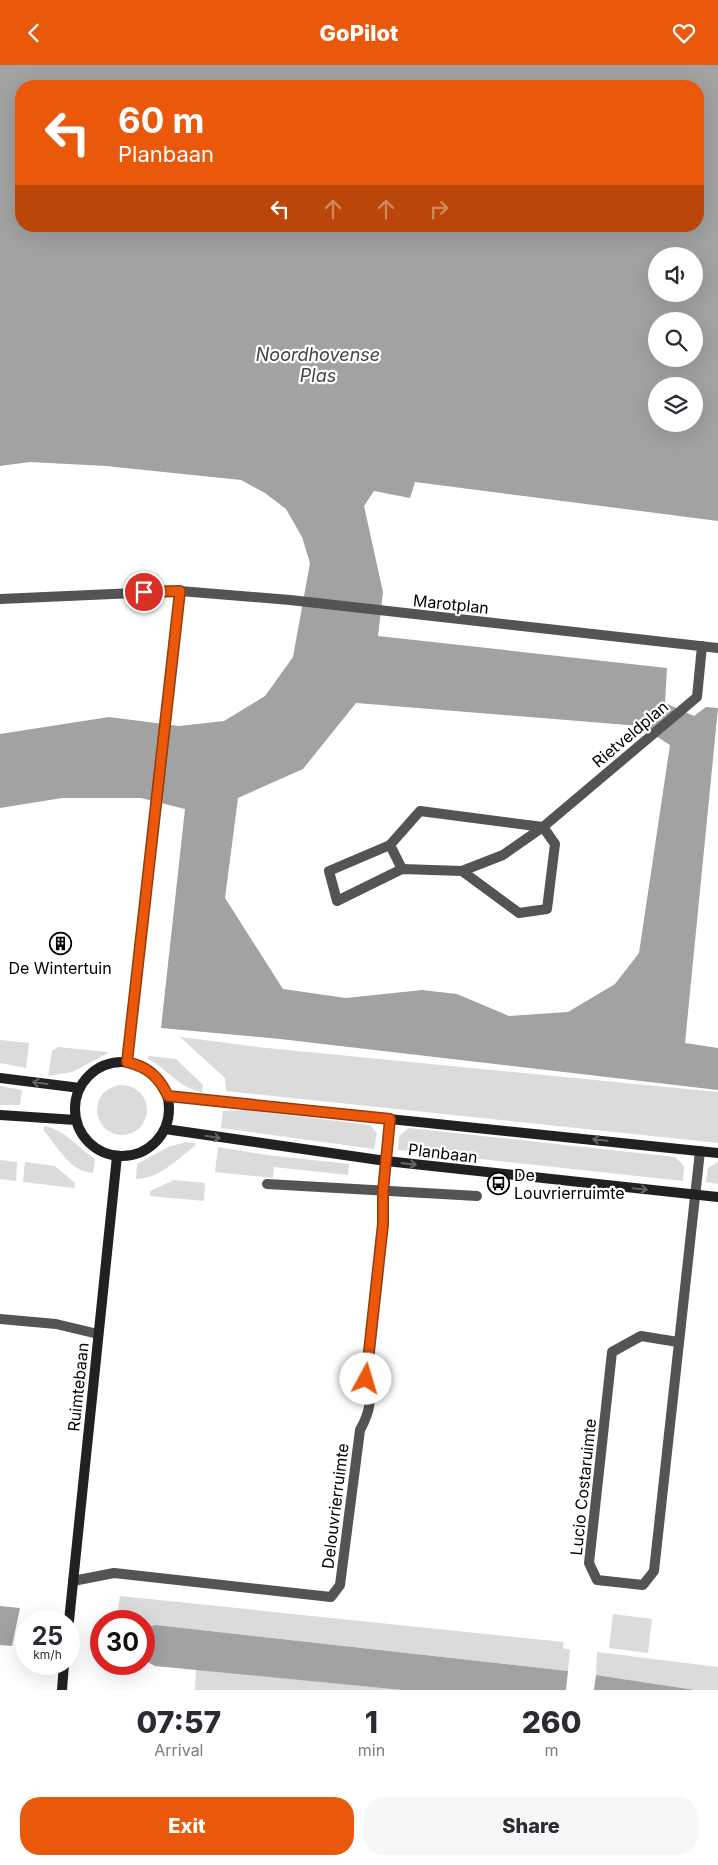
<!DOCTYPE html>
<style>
body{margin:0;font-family:Inter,sans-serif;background:#f7f7f7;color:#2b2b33;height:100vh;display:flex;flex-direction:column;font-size:19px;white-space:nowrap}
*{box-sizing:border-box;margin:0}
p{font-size:16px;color:#7c7c81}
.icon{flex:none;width:28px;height:28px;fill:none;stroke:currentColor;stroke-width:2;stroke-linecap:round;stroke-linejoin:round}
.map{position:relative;height:1625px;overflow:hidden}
.panel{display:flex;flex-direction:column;background:#fff;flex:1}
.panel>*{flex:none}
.guide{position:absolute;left:15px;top:15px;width:689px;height:152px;border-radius:20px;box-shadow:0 5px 20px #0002;background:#ea580c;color:#fff;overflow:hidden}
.controls{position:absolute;left:648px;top:182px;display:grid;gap:10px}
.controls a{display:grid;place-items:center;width:55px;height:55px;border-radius:50%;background:#fff;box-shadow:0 5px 20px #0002;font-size:25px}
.speed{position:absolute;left:15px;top:1545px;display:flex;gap:10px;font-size:25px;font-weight:700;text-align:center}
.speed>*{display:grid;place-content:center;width:65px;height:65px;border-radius:50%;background:#fff;box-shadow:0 5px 20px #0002;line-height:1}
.speed small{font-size:12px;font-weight:400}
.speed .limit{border:8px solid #d22;background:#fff;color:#111}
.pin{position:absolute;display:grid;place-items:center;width:42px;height:42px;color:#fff;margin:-21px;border:2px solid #fff;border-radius:50%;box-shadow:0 1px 5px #0007}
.me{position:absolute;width:55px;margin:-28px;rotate:6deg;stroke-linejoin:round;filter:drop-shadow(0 0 4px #0008)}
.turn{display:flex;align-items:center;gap:18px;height:105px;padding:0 20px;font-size:22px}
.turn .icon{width:65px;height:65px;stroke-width:2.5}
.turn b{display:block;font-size:35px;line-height:42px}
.lanes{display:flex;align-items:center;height:48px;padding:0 20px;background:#0003;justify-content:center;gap:25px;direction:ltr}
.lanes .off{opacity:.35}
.eta{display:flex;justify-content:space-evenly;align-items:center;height:85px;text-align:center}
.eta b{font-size:30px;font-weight:800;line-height:35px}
.button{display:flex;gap:10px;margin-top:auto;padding:10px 20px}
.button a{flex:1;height:58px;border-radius:20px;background:#ea580c;color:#fff;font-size:20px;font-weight:800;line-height:58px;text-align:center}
.button a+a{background:#f7f7f7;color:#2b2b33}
header{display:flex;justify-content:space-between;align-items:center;height:65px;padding:0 20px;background:#ea580c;color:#fff;font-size:22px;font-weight:800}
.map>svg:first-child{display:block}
</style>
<header><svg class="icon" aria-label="back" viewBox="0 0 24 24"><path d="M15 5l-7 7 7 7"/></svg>GoPilot<svg class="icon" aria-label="heart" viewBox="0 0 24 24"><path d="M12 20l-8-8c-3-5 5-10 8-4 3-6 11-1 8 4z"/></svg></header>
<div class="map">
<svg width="718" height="1625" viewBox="0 0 718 1625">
<rect width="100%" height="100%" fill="#fff"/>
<g fill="#dbdbdb">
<path d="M180,972L257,982L718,1027V1078L226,1026L225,1013Z"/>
<path d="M0,975L29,978L26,1003L0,998Z"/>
<path d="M58,982L107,987L108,988L72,1007L48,1011L52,986Z"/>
<path d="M149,991L176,994L203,1020L202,1027C178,1023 168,1004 147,993Z"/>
<circle cx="122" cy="1045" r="25"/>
<path d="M0,1021L22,1025L20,1040H0Z"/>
<path d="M245,1045L370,1060L377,1068L374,1084L221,1063L223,1046Z"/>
<path d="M44,1061C67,1066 77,1082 95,1094L93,1108C71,1108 57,1081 44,1066Z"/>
<path d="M409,1063L675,1092L684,1101L683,1116L398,1085L399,1071Z"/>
<path d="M186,1077L195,1078V1081C177,1094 159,1114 136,1114L137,1099L168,1082Z"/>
<path d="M218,1082L267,1090L349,1099L348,1110L274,1102L273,1113L215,1107Z"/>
<path d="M0,1095L17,1097L16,1116L0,1114Z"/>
<path d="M25,1097L55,1101L75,1118L74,1123L23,1117Z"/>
<path d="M718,1097V1119L706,1117L708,1103Z"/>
<path d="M174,1115L205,1118L204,1136L150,1131V1126Z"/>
<path d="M120,1531L564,1577L563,1583L570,1585L568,1606L156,1560L144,1562V1556H116Z"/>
<path d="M613,1549L652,1554L648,1588L609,1583Z"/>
<path d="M597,1587L718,1602V1625H695L596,1610Z"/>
<path d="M196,1604L402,1625H195Z"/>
</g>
<g fill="#a2a2a2" fill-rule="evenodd">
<path d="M0,0H718V456L415,417L410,433L374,426L364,441L383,527L378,571L667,603L665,638L694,651L706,642L718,643L685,978L718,983V1025L280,974L161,963L185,744L141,733H62L0,743V669L109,652L179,661L224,656L265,631L293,592L310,498L302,472L286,444L265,428L241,415L106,401L30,397L0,401ZM21,21H698V161H21ZM656,191H694V229H656ZM656,256H694V294H656ZM656,321H694V359H656ZM356,638L640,661L670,680L639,888L615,919L568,947L509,951L457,929L422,925L346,933L283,924L225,833L238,733L303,704Z"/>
<path d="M0,1541L20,1543L12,1581L0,1580Z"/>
<path d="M156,1560L568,1606L566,1625H402L155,1601L144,1595V1562Z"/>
<path d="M596,1610L695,1625H594Z"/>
</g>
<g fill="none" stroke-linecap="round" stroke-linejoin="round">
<g stroke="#545454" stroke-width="10">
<path d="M0,534L180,526L290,535L718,583"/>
<path d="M420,746L543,762L555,779L547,844L519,848L462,806L402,804L337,836L329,806L390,780Z"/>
<path d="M390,780L402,804"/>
<path d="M462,806L503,790L543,762L697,632L702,581"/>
<path d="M127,997L180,526"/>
<path d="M267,1119L477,1131"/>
<path d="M0,1254L56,1259L98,1269"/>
<path d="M678,1277L641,1271L612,1287L589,1498L597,1515L643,1520L654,1506L700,1086"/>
<path d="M73,1516L114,1508L331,1532L340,1520L360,1365C370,1347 373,1333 366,1314L383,1159V1126L390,1054"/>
</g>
<g stroke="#212121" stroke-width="10">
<circle cx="122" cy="1044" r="47"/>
<path d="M0,1013L80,1023"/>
<path d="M168,1031L718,1088"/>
<path d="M0,1050L76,1055"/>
<path d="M165,1064L386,1096L718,1132"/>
<path d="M69,1556L117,1091"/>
<path d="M62,1625L64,1599"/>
</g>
</g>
<defs><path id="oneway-shaft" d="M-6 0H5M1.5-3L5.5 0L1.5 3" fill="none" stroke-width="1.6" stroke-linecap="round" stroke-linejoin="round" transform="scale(1.25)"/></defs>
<g stroke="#646464">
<use href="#oneway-shaft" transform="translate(40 1018) rotate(-172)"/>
<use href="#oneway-shaft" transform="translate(213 1072) rotate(9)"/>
<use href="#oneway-shaft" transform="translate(600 1075) rotate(-174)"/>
<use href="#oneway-shaft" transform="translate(409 1099) rotate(7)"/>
<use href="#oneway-shaft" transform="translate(640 1124) rotate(6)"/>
</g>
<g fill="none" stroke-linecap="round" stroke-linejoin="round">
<defs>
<path id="route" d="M144,527L180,526L127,997C148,1002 159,1012 168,1031L390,1054L383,1126V1159L366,1314"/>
</defs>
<use href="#route" stroke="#983908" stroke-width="12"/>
<use href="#route" stroke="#ea580c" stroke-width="9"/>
</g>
<defs>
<symbol id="building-ring" viewBox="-11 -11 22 22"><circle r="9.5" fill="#fff" stroke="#000" stroke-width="1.5"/><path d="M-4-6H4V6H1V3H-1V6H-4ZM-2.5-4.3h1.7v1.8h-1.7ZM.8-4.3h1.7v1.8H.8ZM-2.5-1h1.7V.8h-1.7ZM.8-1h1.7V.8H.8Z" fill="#000"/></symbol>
<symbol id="bus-ring" viewBox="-11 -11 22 22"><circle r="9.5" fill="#fff" stroke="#000" stroke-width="1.5"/><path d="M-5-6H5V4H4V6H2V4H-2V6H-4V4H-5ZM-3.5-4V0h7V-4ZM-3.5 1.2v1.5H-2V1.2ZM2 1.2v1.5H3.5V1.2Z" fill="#000"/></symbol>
</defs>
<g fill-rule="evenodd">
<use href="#building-ring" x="48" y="866" width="25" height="25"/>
<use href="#bus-ring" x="486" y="1106" width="25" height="25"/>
</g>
<g text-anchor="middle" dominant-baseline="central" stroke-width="4.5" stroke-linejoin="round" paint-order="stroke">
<g font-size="16" fill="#000" stroke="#fff">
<text transform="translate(451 539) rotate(6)">Marotplan</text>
<text transform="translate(630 669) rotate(-40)">Rietveldplan</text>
<text transform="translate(443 1088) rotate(7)">Planbaan</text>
<text transform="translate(78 1322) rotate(-84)">Ruimtebaan</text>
<text transform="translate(583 1422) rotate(-84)">Lucio Costaruimte</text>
<text transform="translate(335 1441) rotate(-83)">Delouvrierruimte</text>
</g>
<g font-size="16" fill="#000" stroke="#fff">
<text x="60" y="903">De Wintertuin</text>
<text x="514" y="1110" text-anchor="start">De<tspan x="514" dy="18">Louvrierruimte</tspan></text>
</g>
<g font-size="18" font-style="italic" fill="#434343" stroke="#fff">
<text x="318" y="289">Noordhovense<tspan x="318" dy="21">Plas</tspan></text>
</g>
</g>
</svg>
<div class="controls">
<a><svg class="icon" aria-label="sound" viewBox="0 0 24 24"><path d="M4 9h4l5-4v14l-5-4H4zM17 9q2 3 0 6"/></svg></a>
<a><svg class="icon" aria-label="search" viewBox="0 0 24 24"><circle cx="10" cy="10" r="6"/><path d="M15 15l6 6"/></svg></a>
<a><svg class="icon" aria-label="layers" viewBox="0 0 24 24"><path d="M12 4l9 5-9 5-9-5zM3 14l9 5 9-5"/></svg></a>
</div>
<div class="speed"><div>25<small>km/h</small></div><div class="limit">30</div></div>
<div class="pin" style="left:144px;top:527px;background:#d93025"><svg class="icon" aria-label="arrive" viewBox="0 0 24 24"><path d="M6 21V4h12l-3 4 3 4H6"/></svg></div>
<svg class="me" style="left:366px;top:1314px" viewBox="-20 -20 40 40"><circle r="19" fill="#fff"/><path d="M0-13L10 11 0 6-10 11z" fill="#ea580c"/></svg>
<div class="guide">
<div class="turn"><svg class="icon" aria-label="left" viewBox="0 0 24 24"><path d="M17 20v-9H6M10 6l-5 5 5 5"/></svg><div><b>60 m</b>Planbaan</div></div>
<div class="lanes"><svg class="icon" aria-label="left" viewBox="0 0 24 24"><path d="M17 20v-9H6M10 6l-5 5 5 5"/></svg><svg class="icon off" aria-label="ahead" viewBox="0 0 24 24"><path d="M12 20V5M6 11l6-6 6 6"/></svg><svg class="icon off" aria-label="ahead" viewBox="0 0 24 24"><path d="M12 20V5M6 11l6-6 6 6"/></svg><svg class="icon off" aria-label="right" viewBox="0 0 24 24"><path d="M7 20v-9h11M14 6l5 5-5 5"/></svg></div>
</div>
</div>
<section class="panel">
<div class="eta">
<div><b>07:57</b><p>Arrival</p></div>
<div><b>1</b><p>min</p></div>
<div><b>260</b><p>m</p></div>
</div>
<div class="button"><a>Exit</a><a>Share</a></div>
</section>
